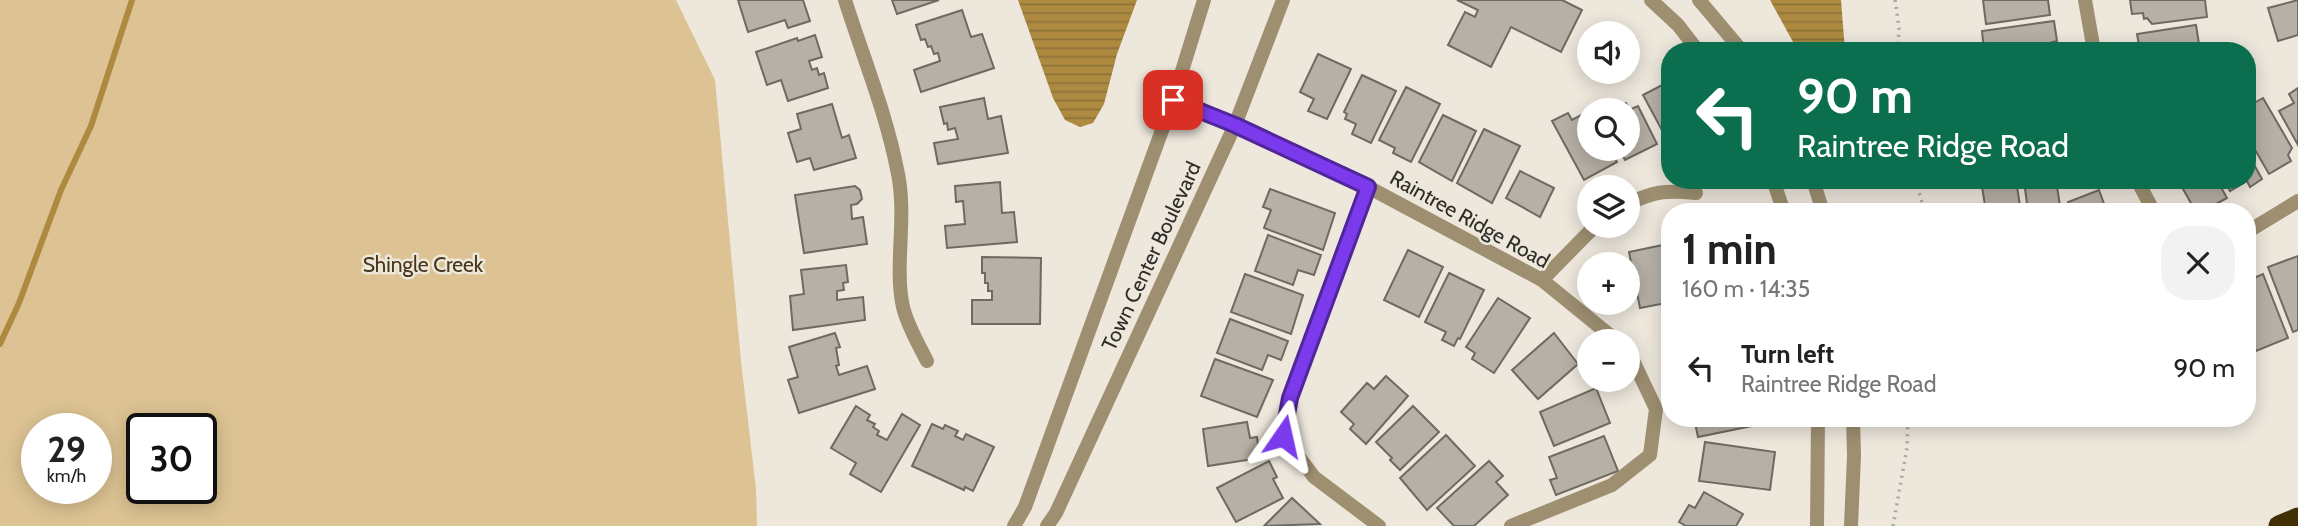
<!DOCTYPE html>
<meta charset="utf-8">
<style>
body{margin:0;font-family:Cabin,sans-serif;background:#f2f2f2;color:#222;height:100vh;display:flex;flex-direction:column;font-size:26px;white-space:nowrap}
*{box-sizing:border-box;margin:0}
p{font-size:23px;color:#767676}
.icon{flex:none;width:38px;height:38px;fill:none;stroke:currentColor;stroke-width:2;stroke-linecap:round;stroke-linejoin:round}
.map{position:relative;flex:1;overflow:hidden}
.drawer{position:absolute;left:1661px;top:203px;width:595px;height:224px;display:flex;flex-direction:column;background:#fff;border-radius:28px;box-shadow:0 4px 18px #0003}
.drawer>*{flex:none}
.hud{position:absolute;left:1661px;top:42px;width:595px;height:147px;border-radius:28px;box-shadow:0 4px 18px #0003;background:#0b6e4f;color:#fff;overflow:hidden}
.tools{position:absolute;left:1577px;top:21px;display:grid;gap:14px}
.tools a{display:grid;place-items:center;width:63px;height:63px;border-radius:50%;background:#fff;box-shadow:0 4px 18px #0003;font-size:35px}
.speed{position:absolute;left:21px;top:413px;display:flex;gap:14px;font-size:35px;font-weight:700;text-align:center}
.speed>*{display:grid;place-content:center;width:91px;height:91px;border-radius:50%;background:#fff;box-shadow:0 4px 18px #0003;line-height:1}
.speed small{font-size:18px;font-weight:400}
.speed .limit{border:4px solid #111;border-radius:10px;background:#fff;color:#111}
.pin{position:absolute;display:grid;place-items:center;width:60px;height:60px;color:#fff;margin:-30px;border-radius:14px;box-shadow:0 4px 10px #0006}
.me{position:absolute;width:77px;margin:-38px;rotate:11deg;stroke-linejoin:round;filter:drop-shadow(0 0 5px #0008)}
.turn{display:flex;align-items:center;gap:24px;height:147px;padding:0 21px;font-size:32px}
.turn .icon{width:91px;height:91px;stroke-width:2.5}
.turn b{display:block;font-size:49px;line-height:60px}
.round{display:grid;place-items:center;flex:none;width:74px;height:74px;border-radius:28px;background:#f2f2f2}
.summary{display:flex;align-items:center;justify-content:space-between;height:119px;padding:0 21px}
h1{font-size:42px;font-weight:800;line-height:52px}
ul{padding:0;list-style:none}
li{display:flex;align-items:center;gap:21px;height:91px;padding:0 21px}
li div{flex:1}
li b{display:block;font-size:26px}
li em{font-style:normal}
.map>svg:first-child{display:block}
</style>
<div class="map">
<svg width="2298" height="526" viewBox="0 0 2298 526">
<defs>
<pattern id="water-rules" width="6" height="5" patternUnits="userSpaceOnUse" patternTransform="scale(1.75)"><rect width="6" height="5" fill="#ae8a41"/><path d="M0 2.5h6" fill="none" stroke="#8e7136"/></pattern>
</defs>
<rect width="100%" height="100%" fill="#ede7dc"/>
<path fill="#ddc393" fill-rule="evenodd" d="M0,0H676L715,80L741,361L756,489L757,526H0ZM37,429H96V488H37ZM142,429H201V488H142Z"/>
<g fill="url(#water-rules)">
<path d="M1018,0H1137L1117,54L1104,104L1093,123L1080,127L1065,120L1053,98Z"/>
<path d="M1770,0H1841L1845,51H1798Z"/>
</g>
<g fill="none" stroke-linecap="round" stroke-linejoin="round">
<path stroke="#ae8a41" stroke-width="6" d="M0,344L19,303L61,190L91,126L132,0"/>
</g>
<g fill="#b6b0a6" stroke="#6f6a61" stroke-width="2">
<path d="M738,0H803L810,21L788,28L785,20L748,32Z"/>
<path d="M892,0H939L897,14Z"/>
<path d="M1457,0H1562L1582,10L1561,52L1511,27L1491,67L1448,45L1465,12L1475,17L1478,10Z"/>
<path d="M1983,0H2048L2050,15L1986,24Z"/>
<path d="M2130,0H2205L2207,17L2152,24L2147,18L2144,19L2143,13L2132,14Z"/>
<path d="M2298,0V35L2278,41L2268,8Z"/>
<path d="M962,10L971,37L982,34L994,68L921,92L914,70L940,61L938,53L934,54L931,46L928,47L925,39L921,40L916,25Z"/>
<path d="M2054,21L2057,41L2052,42L2053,51H1984L1982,31Z"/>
<path d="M2196,25L2199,44L2191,45L2192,51H2140L2137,34Z"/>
<path d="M815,35L822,57L809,61L812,70L817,68L819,75L824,73L828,88L788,101L781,80L767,85L756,52L797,38L798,41Z"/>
<path d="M1318,54L1351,69L1327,119L1308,111L1314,99L1300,92Z"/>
<path d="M1362,75L1396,91L1371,143L1352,134L1356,124L1345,119L1347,114L1344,112Z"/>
<path d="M1670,81V131L1664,134L1643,95Z"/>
<path d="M1406,87L1440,104L1411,162L1393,153L1395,148L1379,140Z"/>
<path d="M2298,88V145L2279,111L2294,103L2289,94Z"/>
<path d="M984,98L988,119L1001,116L1008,153L938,164L934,143L958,139L955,128L948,130L947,123L944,124L940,107Z"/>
<path d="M2263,98L2292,148L2288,155L2291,161L2269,174L2247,136V107Z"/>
<path d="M1626,103L1629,110L1638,106L1657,144L1625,160L1619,149H1628V110H1612Z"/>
<path d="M832,104L842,138L849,135L856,158L814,170L810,158L797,162L788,133L801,129L797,114Z"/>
<path d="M1589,111V149H1610L1617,162L1584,180L1552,121L1568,113L1572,120Z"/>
<path d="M1443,115L1476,131L1452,181L1419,162Z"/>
<path d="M1484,129L1520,146L1492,203L1457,183Z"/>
<path d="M2247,152L2262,179L2250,187L2247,181L2230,191L2224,180H2247Z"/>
<path d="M1520,171L1554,188L1540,217L1506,198Z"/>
<path d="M1981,180H2016L2021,212H1986Z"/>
<path d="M2024,180H2056L2061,212H2028Z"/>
<path d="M2178,180H2217L2227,198L2203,211L2200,205L2197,207L2192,205Z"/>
<path d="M1000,182L1002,213L1014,212L1017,242L947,248L945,226L965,224L963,201L956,202L955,186Z"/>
<path d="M855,186L860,190L862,199L857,204L851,205L852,219L863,217L867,244L804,253L795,195Z"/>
<path d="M1270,189L1335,213L1323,250L1264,228L1271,210L1263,207Z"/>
<path d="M2099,190L2107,212H2071L2068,202Z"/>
<path d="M1268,235L1321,255L1314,275L1298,270L1293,285L1255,271Z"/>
<path d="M1663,245L1670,277V298L1665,299L1666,303L1640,308L1629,252Z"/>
<path d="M1408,250L1443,267L1419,317L1384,300Z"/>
<path d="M2298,256V330L2293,332L2268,267Z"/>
<path d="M982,257L1041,258L1040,324H972V300H992V291H988V283H985V273H982Z"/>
<path d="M846,265L848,282L843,283L844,290L837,291V300L863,297L865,320L793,330L790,296L804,294L801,270Z"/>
<path d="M1449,273L1484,290L1460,339L1458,338L1454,346L1442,340L1446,332L1425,322Z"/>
<path d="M1245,274L1303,295L1291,334L1231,312Z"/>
<path d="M2263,274L2288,338L2256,351L2247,328V281Z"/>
<path d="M1498,298L1530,318L1494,373L1472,359L1475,353L1466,347Z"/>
<path d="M1230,319L1288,341L1281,360L1268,355L1262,370L1217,353Z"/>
<path d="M835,333L840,347L836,348L839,365L836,366L839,375L867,366L875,389L799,413L788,380L798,377L789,347Z"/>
<path d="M1554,333L1578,364L1538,399L1512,370Z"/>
<path d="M1215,359L1273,380L1257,417L1201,396Z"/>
<path d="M1386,376L1408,396L1366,444L1350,429L1354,424L1341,412L1367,383L1374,389Z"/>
<path d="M1596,388L1610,423L1554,446L1540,412Z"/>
<path d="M856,406L870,415L867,420L875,424L873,427L879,431L877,435L887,440L902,414L920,425L881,492L850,474L856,463L831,448Z"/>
<path d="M1413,406L1439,432L1400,470L1390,460L1392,458L1376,442Z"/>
<path d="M1694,418H1756L1757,425L1698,437Z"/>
<path d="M1247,422L1250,438L1257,437L1260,458L1208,466L1203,429Z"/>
<path d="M932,424L943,429L945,425L958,431L955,436L963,440L966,434L994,447L973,491L965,487L964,490L912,466Z"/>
<path d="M1446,435L1475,466L1427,510L1400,478Z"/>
<path d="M1604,436L1618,471L1556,495L1550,480L1557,478L1549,457Z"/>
<path d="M1705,442L1775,452L1770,490L1699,481Z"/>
<path d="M1269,461L1277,477L1273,479L1283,498L1236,522L1217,488Z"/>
<path d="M1489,461L1503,476L1496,482L1508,495L1474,526H1454L1437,508Z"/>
<path d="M1704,492L1743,514L1736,526H1686L1679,522L1689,505L1695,508Z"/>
<path d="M1292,498L1320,524L1264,526Z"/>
</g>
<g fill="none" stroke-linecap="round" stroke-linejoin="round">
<g stroke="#aba79e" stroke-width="3.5" stroke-dasharray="2 5" stroke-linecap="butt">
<path d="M1895,0L1899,28L1898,51"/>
<path d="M1915,180L1925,212"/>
<path d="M1893,526L1907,448L1908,418"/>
</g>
<g stroke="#9e8f71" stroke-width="14">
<path d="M845,0C863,57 887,115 898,174C907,218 894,267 903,307C908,327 918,343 927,361"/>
<path d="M2085,0L2094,51"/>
<path d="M1173,100L1235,125L1368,187L1542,280L1617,341"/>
<path d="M2137,180L2154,212"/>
<path d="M1368,187L1290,398L1283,436L1314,477L1379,526"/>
<path d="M1628,204C1654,191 1666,190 1696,193"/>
<path d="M2247,232L2298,201"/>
<path d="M1542,280L1595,226"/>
<path d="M1511,526L1612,485L1650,455L1656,409L1628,350"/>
</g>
<g stroke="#9e8f71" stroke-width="14">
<path d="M1651,0L1678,25L1698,51"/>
<path d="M1699,0L1742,51"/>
<path d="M1773,180L1784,212"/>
<path d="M1813,180L1823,212"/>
<path d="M1014,526L1025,507L1173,100L1204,0"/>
<path d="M1047,526L1056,513L1235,125L1283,0"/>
<path d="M1817,526L1818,418"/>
<path d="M1851,526L1854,456L1853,418"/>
</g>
<path stroke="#412f06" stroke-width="21" d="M2279,526L2298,518"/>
</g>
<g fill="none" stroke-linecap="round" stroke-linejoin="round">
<defs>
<path id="route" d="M1173,100L1235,125L1368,187L1290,398L1283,436"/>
</defs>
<use href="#route" stroke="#51269a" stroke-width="18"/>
<use href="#route" stroke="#7c3aed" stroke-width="12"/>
</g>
<g text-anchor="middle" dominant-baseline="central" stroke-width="5" stroke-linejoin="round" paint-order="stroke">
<g font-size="21" fill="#2f2d29" stroke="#ede7dc">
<text transform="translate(1470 219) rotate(29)">Raintree Ridge Road</text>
<text transform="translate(1151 256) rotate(-65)">Town Center Boulevard</text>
</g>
<g font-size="21" fill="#473718" stroke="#ede7dc">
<text x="423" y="264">Shingle Creek</text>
</g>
</g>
</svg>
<div class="tools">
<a><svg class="icon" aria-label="sound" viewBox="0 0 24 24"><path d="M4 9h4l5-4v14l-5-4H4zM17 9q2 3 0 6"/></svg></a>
<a><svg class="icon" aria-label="search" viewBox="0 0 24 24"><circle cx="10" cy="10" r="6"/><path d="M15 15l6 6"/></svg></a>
<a><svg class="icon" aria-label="layers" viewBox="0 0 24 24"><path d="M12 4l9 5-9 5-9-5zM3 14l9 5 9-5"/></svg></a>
<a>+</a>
<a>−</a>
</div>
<div class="speed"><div>29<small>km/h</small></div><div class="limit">30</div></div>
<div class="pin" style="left:1173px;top:100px;background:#d93025"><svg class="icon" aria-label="arrive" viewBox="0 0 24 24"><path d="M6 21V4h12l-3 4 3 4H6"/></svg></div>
<svg class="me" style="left:1283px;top:436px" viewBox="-20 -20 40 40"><path d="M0-17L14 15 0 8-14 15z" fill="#7c3aed" stroke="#fff" stroke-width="4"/></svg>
<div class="hud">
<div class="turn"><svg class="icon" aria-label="left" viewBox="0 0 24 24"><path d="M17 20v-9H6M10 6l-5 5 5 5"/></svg><div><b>90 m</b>Raintree Ridge Road</div></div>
</div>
<section class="drawer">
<div class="summary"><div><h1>1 min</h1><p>160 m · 14:35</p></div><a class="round"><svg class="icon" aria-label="close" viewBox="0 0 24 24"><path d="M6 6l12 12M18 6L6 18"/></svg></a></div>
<ul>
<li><svg class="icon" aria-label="left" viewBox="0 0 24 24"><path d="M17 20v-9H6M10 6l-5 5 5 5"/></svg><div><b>Turn left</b><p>Raintree Ridge Road</p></div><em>90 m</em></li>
</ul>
</section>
</div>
